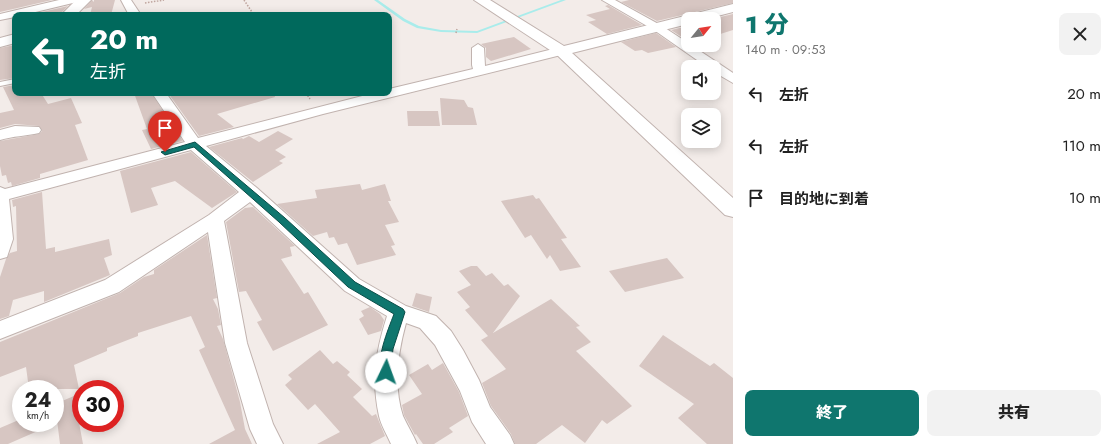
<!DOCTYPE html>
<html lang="ja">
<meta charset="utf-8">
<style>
body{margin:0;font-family:Jost,"Noto Sans JP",sans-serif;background:#f2f2f2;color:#222;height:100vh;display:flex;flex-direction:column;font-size:15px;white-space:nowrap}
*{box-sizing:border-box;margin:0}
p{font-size:13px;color:#767676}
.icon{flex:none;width:22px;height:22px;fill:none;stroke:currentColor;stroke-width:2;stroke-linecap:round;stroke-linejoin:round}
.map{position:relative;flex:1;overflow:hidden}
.sheet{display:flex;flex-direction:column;background:#fff;width:380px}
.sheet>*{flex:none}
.guide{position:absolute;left:12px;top:12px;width:380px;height:84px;border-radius:8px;box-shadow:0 2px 10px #0003;background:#00695c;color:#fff;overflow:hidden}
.needle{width:26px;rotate:60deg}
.tools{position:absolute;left:681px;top:12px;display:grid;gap:8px}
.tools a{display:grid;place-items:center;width:40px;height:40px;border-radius:8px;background:#fff;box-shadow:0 2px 10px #0003;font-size:20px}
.speed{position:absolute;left:12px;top:380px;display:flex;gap:8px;font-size:20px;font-weight:700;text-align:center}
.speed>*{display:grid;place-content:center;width:52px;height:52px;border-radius:50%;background:#fff;box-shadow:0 2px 10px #0003;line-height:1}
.speed small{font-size:10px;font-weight:400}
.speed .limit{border:6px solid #d22;background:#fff;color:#111}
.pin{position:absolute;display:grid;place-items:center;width:34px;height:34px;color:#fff;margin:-41px -17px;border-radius:50% 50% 50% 0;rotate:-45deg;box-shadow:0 0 4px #0007}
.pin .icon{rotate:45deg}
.me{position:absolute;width:44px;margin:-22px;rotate:3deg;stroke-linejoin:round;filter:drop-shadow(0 0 3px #0008)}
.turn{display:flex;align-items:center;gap:14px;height:84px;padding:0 12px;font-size:18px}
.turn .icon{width:52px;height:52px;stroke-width:2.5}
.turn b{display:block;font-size:28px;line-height:34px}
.round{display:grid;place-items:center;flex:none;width:42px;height:42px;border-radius:8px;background:#f2f2f2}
.summary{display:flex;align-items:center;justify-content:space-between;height:68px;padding:0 12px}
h1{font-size:24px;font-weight:800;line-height:30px;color:#0f766e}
.primary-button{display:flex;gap:8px;margin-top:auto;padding:8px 12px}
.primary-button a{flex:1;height:46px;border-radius:8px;background:#0f766e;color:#fff;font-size:16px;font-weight:800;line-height:46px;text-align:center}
.primary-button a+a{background:#f2f2f2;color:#222}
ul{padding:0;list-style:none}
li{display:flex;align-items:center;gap:12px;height:52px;padding:0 12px}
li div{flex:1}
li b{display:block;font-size:15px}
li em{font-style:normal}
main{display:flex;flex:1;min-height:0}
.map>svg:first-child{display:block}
</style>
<main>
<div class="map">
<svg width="733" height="444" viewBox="0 0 733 444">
<rect width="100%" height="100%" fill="#f3ece9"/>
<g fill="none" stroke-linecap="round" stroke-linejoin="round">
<path fill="#a9eceb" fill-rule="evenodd" d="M374,0H378L405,19L419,26L441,30L477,31L561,0H566L477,33L441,32L417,28L403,21Z"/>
</g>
<g fill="#d7c6c2">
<path d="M0,0H52L0,12Z"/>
<path d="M92,0L94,2V0H115L111,15H90L92,7L84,9Z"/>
<path d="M629,0H733V3L657,21L621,2Z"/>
<path d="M608,5L642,25L607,34L588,22L596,20L586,15L610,9L605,6Z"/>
<path d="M68,6L60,14L29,15Z"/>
<path d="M733,14V30L714,36V19H712Z"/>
<path d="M688,26V41L671,30Z"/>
<path d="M656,33L676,47L648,53L642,50L635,51L621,42Z"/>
<path d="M514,37L531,49L491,61L486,57V48L481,44Z"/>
<path d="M15,45V78L0,80V48Z"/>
<path d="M15,85V93H41L48,104L71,98L82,123L75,125L88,160L40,174V178L12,186L11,182L8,183L6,175L2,176L0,166V141L39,134L42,131L39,126L15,124L0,128V113L14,110L3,87Z"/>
<path d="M134,93H151L183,141L151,149L142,130L147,129Z"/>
<path d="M168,93H274L275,97L217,114L234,127L199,136Z"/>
<path d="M440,98L464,100L468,107L473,108L477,125H442Z"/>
<path d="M407,111H438L440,126H408Z"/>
<path d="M278,131L293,139L275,150L286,157L279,161L283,163L253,182L209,147L242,138L243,139L249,136L259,142Z"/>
<path d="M191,152L237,192L212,208L175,181L151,188L158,205L131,213L120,171Z"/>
<path d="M360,184L362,190L385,184L391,201H388L399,222L385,225L395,245L391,246L396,255L357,265L347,243L338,245L334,237L329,238L327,232L313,236L277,204L317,198L315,190Z"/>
<path d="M42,192L46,249L55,247V252L109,239L112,255L104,258L110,275L44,302V291L13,300L9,316L0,319V277L6,259L10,253L17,251L16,206L13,207L12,200Z"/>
<path d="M533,195L536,199L539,198L567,238L561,239L581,267L560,271L550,255L547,259L531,235L525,238L501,201Z"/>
<path d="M253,207L295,246L290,247L292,256L281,259L304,294L308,292L328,325L273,351L257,322L262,320L246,291L239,292L226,222L245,208Z"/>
<path d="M207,235L217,298L213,299L218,309L221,325L217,326L223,339L240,402L245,429L252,444H209L235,430L199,350L205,347L191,316L138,333V336L107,348V351L74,365L79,389H29L26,367L0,377V342L120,293L144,277L154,274V270Z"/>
<path d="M667,258L684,278L625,292L609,271Z"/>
<path d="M471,266H477L486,276L492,273L504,286L508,284L520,296L493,333L551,299L580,326L576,327L591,342L576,351L632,406L607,424L602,420L585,443L562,425L536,444H515L511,434L491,406L482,383L506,369L481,340L488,336L465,310L470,307L457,292L471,285L459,271Z"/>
<path d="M416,293L432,297L429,312L412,306Z"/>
<path d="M370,307L380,314L384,320L381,331L368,335L359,319L364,316L361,311Z"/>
<path d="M663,335L710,366L714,363L733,378V444H707L678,418L694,404L639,366Z"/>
<path d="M320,350L333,364L337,361L350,372L347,375L362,389L353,397L372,416L376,414L385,436L370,444H317L340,432L315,404L308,410L285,385L292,379L288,375Z"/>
<path d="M443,363L459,392L468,416L449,428L453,432L434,444H423L416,434L415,435L404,415L402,405L422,394L409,375L428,364L432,370Z"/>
<path d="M74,396L83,444H60L55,404Z"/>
<path d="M21,419V423H56L8,444H0V428Z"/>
</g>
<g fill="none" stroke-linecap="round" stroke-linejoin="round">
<defs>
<path id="service" d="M15,79V83L0,86V82Z"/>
<g id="minor">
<path d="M59,0H78L77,2L23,15H15V17L0,20V14Z"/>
<path d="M121,0H131L141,15H129Z"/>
<path d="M602,0H615L662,26L688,43V45H691L733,73V83L714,72V67H707L654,30Z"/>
<path d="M478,44L484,48L485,66L561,47L567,51L565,54L323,114L206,146L257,188L359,279L406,306L436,316L451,331L463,350L479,380L490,407L510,435L514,444H486L472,422L460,391L435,345L420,328L406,323C398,352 393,386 403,416C407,425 413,434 417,444H391C387,435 381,425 379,416C371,379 376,351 387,316L345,291L250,202L224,221L247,343L273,424L283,444H257L250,429L225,343L208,232L119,292L0,339V321L105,280L209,215L239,192L191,150L9,199L13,239L7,257L0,259V187L5,189L185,142L152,93H166L198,138L374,93H389V89L473,69L472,65V48Z"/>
<path d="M15,126L39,127L41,130L39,133C26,136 13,136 0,140V130Z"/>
</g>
<g id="tertiary">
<path d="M76,0H91L76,15H61Z"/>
<path d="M474,0H490L564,46L733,4V12L706,19H688V24L572,53L733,198V217L725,215L556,54Z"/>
<path d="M15,34V43L0,47V38Z"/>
</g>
</defs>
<use href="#service" stroke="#c1b3af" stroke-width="2"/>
<use href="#minor" stroke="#c1b3af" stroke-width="2"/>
<use href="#tertiary" stroke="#c1b3af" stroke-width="2"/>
<g stroke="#bfa59e" stroke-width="1.5" stroke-dasharray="1.5 1.5" stroke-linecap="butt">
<path d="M244,0L254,15"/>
<path d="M145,3L164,0"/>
<path d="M456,33L457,29"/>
<path d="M306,93L310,99"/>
</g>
<use href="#service" fill="#fff" fill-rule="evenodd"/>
<use href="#minor" fill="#fff" fill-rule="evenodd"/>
<use href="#tertiary" fill="#fff" fill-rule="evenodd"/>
</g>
<path fill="#0f766e" stroke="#0a4d48" d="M195,142L285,218L355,282L403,309L405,312L393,349L390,376L386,377L382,376C375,360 388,330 394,314L348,287L279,222L194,147L165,155L161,152Z"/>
</svg>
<div class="tools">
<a><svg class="needle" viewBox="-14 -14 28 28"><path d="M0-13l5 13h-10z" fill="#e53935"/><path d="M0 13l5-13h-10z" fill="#767676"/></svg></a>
<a><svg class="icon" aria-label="sound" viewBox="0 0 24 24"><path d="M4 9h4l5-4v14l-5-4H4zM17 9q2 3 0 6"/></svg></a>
<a><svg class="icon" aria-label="layers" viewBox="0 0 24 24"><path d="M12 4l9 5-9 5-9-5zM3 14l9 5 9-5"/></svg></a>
</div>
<div class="speed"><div>24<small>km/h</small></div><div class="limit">30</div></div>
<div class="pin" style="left:165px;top:152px;background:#d93025"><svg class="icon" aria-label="arrive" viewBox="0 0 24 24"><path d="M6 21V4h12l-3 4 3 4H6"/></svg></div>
<svg class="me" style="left:386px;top:372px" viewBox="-20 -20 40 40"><circle r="19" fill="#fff"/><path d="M0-13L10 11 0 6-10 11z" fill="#0f766e"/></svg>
<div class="guide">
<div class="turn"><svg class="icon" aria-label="left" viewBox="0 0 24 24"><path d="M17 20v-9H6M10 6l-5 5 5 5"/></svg><div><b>20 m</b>左折</div></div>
</div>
</div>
<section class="sheet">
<div class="summary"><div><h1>1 分</h1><p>140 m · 09:53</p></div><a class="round"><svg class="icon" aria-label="close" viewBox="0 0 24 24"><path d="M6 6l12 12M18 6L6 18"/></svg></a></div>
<ul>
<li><svg class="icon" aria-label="left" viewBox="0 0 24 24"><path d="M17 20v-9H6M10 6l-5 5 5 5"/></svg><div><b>左折</b></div><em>20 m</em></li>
<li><svg class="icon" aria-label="left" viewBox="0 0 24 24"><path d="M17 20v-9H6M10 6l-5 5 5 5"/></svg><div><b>左折</b></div><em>110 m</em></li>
<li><svg class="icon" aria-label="arrive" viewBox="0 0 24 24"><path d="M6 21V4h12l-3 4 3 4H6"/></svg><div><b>目的地に到着</b></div><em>10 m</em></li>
</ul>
<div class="primary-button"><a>終了</a><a>共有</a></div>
</section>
</main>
